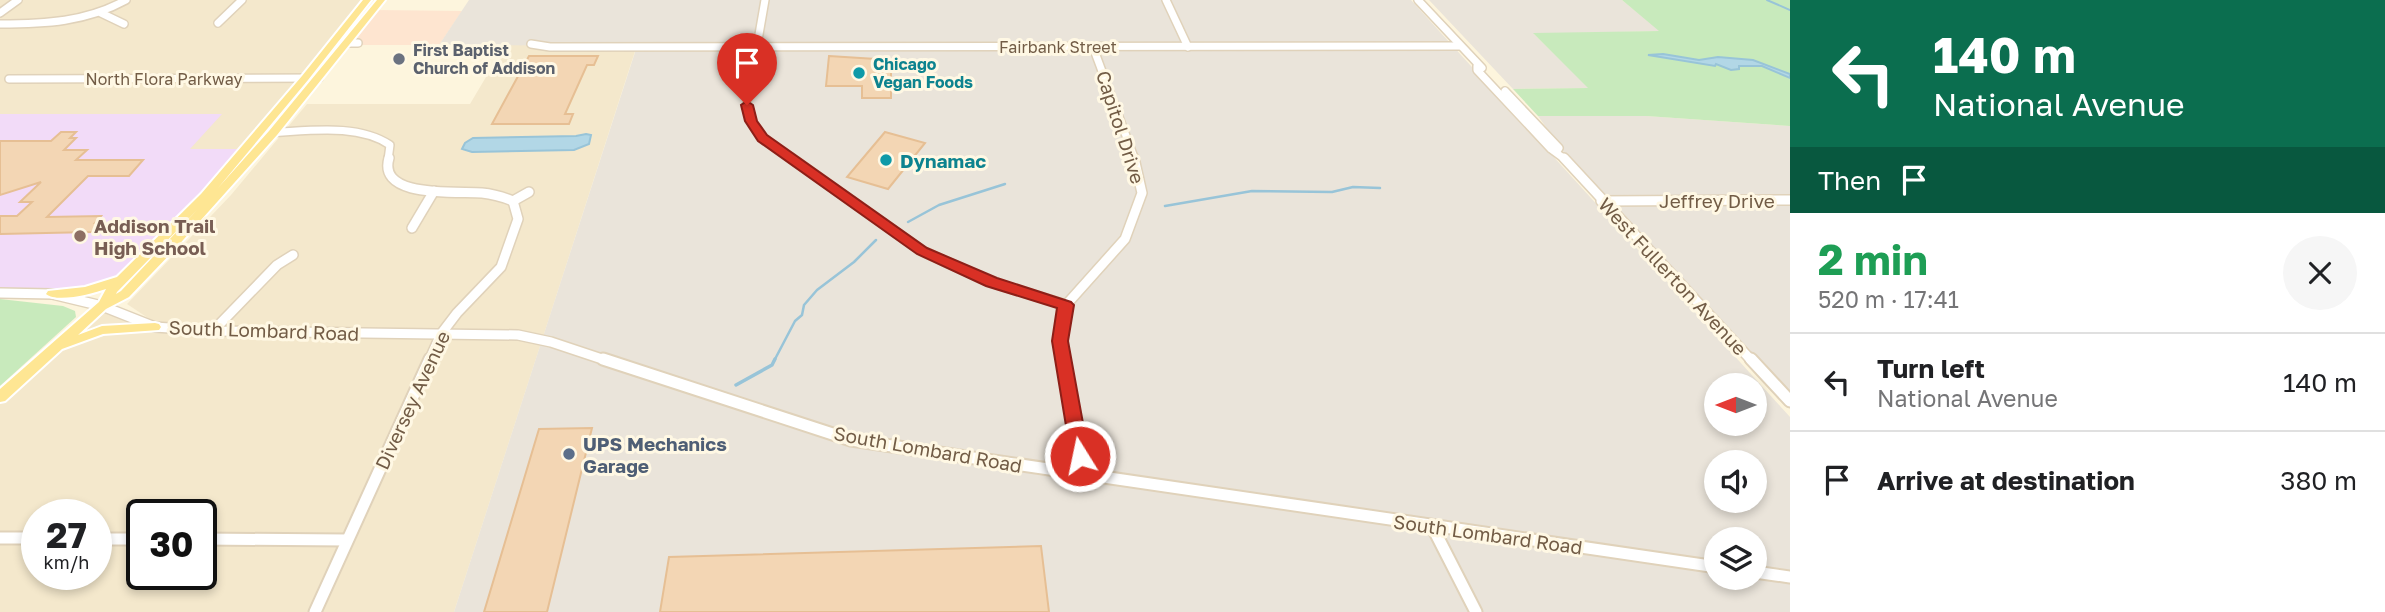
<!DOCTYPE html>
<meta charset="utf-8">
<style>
body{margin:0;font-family:"Golos Text",sans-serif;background:#f6f6f6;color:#202124;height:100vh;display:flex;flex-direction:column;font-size:26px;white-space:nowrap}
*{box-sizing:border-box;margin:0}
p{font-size:23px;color:#757577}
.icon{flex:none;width:38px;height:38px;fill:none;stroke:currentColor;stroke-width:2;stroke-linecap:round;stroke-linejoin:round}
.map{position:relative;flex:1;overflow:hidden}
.drawer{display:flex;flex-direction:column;background:#fff;width:595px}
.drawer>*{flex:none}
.banner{background:#0b6e4f;color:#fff;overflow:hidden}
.needle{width:46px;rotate:270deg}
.buttons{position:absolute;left:1704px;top:373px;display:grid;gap:14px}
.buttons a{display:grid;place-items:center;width:63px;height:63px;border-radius:50%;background:#fff;box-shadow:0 4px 10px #0003;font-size:35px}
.speed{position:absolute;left:21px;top:499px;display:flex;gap:14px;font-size:35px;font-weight:700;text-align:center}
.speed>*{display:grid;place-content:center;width:91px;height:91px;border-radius:50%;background:#fff;box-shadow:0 4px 10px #0003;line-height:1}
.speed small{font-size:18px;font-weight:400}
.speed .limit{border:4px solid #111;border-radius:10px;background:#fff;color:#111}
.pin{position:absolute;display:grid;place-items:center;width:60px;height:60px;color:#fff;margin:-72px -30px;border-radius:50% 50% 50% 0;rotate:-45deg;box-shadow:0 0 7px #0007}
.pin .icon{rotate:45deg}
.me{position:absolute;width:77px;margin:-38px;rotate:350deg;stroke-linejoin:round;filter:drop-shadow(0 0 5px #0008)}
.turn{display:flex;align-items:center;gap:24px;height:147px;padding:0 28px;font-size:32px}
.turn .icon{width:91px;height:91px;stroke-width:2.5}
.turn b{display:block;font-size:49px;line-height:60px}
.then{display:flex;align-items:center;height:66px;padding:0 28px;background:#0003;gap:14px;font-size:26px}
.round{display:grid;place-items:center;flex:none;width:74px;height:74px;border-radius:37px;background:#f6f6f6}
.headline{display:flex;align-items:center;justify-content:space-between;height:119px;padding:0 28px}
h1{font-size:42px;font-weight:700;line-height:52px;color:#1e9e55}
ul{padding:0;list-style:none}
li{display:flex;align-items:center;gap:21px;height:98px;padding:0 28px;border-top:2px solid #e0e0e0}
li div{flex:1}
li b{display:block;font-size:26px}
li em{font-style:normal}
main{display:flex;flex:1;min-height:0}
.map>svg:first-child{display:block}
</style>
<main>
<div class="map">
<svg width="1790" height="612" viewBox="0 0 1790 612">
<rect width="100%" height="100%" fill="#fdf5dd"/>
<g fill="#f4e8cc" fill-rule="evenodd">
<path d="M0,0H365L304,77L240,149H189L221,114H0Z"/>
<path d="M505,45H637L543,337L212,329L157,324L127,304L231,195L307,104H470Z"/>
<path d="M101,311L149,330L215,336L518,338L541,343L454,612H0V401ZM37,514H96V574H37ZM142,514H201V574H142Z"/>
</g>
<path fill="#fee5d0" d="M375,10L462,11L439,45H348Z"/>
<g fill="#eae4da" fill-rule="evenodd">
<path d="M469,0H1411L1790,417V612H454L637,46L439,45ZM1717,385H1755V424H1717ZM1717,462H1755V500H1717ZM1717,539H1755V578H1717Z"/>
<path d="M1429,0H1622L1660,31L1534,34L1589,88L1513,89Z"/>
<path d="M1538,116H1646L1790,126V395L1565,154Z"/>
</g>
<path fill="#f2dbf8" d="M0,114H222L190,149H240L199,198L122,275L107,283L83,289L61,291L0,288Z"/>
<g fill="#c8eabc">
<path d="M1622,0H1790V126L1646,116H1538L1513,89L1588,88L1533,33L1659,31Z"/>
<path d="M0,299L63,306L75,311L76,317L0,386Z"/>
</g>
<g fill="#b2d7e6" stroke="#98c4d8" stroke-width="2">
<path d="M1663,54L1699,60L1718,57L1753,60L1790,74V78L1762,66H1739V69L1731,70L1716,64L1715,66L1648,55Z"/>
<path d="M586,134L591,135L589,144L574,150L472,152L462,149L465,143L473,138L576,136Z"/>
</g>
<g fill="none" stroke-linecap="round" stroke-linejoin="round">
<path stroke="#98c4d8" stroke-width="2" d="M1767,0L1790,10"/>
<g stroke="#98c4d8" stroke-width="2.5">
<path d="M1165,206L1252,191L1332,192L1353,187L1380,188"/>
<path d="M908,222L939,205L1005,184"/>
<path d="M774,361L795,321L802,315L804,305L817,290L854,262L876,240"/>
</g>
<path stroke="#98c4d8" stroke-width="3.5" d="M736,385L772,365L775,359"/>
</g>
<g fill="#f3d6b4" stroke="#e6bf94" stroke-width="2">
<path d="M529,56H598L594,65H587L565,114H573L569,124H492Z"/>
<path d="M829,56L891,60V98H862V86H826Z"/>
<path d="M61,132H76L70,138H76L64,150H87L76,160H143L129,176H88L47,217L101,216L95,223H100L92,232L0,234V216H17L32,202H20L41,182L0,195V141H51Z"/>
<path d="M885,132L925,143L888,189L847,177Z"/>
<path d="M592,428L547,612H484L539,429Z"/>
<path d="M1041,546L1049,612H660L669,557Z"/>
</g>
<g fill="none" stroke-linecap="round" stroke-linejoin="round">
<defs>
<g id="minor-far2">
<path d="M765,0L747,103L751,121L762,138L793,160"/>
<path d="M1166,0L1188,47"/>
<path d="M1418,0L1482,68"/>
<path d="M0,13L18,0"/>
<path d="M101,13L124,24"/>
<path d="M218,23L242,0"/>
<path d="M0,24C45,24 86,22 126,0"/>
<path d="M333,43H358"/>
<path d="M531,44L550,47L1459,46"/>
<path d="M1093,47L1135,160"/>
<path d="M1477,66V70L1551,149L1566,160"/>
<path d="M9,79L319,78"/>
<path d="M1505,91L1559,148L1557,151"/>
<path d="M258,133C299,133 354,121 390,145L388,160"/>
</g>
<g id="minor-far1">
<path d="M389,158C377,199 458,191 482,193C493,194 503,197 513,201L529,192"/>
<path d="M791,158L922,251L991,282L1066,305"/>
<path d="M1564,158L1752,361"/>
<path d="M1601,201L1790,200"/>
<path d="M412,228L434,191"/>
<path d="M0,293L52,294L102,306L155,327L213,331L518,335L551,342L608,361"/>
<path d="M213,331L277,265L293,255"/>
<path d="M429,361L441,334L457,313L501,267L518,219L513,201"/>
<path d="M1063,361L1060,341L1066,305L1125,239L1142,193L1134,158"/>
</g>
<g id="minor">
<path d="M603,359L851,440L1717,567"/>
<path d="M1063,359L1083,475"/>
<path d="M1751,359L1790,401"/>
<path d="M1432,526L1476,612"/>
<path d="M0,538H37"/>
<path d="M96,539H142"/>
<path d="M201,539L347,540"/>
<path d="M1755,572L1790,577"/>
<path d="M315,612L430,359"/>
</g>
<path id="major" d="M363,0H371L308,80L218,188L269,131L377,0H385L277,135L175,249L129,297L106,309L78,335L102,326L155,323L159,324L161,327L159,330L103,334L62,349L5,401L0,402V389L99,302L106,289C92,294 57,303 46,294L48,291L85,287L117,277L201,194L302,76ZM198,209L121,291L116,294L117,292Z"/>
</defs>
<use href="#minor-far2" stroke="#e0d2ba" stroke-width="10"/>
<use href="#minor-far1" stroke="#e0d2ba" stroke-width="12"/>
<use href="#minor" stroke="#e0d2ba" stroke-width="15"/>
<use href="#major" stroke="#fff" stroke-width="4"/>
<use href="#minor-far2" stroke="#fff" stroke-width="7"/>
<use href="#minor-far1" stroke="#fff" stroke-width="9"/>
<use href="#minor" stroke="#fff" stroke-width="11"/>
<use href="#major" fill="#fee693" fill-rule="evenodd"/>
</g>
<path fill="#d93025" stroke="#8d1f18" stroke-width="2" d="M747,101L753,105L757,121L767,135L927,248L997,278L1071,302L1074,305L1068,341L1089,456L1086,461L1080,463L1073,461L1071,456L1052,341L1057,308L986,286L917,254L758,141L745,121L741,105Z"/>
<circle fill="#6b7280" stroke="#fff8e4" stroke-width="2.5" cx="399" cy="59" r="7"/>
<g fill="#0f9aa8" stroke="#fff8e4" stroke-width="2.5">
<circle cx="859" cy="73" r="7"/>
<circle cx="886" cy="160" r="7"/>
</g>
<circle fill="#8d6e63" stroke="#fff8e4" stroke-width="2.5" cx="80" cy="236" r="7"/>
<circle fill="#5c6f8a" stroke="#fff8e4" stroke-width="2.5" cx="569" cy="454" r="7"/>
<g text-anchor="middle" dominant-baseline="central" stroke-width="6" stroke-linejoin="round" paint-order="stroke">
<g font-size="16" fill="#725c46" stroke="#fff8e4">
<text x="1058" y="47">Fairbank Street</text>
<text x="164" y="79">North Flora Parkway</text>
</g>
<g font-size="16" font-weight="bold" fill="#5b616d" stroke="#fff8e4" text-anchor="start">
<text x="413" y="50">First Baptist<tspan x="413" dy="18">Church of Addison</tspan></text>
</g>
<g font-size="16" font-weight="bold" fill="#0d838f" stroke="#fff8e4" text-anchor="start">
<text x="873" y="64">Chicago<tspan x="873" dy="18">Vegan Foods</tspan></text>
</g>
<g font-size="19" fill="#725c46" stroke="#fff8e4">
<text transform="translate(1121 127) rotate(72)">Capitol Drive</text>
<text x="1717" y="200">Jeffrey Drive</text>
<text transform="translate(1673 276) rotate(47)">West Fullerton Avenue</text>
<text transform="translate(264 330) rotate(2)">South Lombard Road</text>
<text transform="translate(412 400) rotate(-65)">Diversey Avenue</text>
<text transform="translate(928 449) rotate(10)">South Lombard Road</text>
<text transform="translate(1488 534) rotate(8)">South Lombard Road</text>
</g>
<g font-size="19" font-weight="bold" fill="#0d838f" stroke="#fff8e4" text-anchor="start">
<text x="900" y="160">Dynamac</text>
</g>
<g font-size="19" font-weight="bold" fill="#785e54" stroke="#fff8e4" text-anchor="start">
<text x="94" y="225">Addison Trail<tspan x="94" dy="22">High School</tspan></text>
</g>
<g font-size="19" font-weight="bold" fill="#4e5e75" stroke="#fff8e4" text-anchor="start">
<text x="583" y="443">UPS Mechanics<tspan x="583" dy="22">Garage</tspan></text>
</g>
</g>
</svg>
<div class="buttons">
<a><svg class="needle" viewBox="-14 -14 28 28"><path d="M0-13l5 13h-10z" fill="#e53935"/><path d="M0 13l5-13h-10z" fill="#757577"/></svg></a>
<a><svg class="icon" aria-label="sound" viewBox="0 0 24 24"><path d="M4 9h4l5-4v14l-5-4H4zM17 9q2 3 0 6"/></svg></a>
<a><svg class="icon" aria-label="layers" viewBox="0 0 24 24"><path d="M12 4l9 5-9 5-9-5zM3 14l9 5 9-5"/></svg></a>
</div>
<div class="speed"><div>27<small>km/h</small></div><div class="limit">30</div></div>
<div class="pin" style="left:747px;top:105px;background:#d93025"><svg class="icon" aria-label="arrive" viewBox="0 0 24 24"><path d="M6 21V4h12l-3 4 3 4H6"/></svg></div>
<svg class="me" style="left:1080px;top:456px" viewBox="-20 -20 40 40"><circle r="17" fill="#d93025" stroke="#fff" stroke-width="3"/><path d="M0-11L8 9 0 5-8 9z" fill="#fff"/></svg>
</div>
<section class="drawer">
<div class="banner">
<div class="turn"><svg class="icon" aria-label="left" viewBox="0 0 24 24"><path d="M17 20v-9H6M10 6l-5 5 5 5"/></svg><div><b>140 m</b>National Avenue</div></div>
<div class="then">Then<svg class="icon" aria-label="arrive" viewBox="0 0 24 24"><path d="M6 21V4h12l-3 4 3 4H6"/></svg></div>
</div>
<div class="headline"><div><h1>2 min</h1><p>520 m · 17:41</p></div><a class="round"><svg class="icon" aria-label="close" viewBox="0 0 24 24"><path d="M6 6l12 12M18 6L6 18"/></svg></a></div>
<ul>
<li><svg class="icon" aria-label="left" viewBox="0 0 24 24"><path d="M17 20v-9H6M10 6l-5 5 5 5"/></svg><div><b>Turn left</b><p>National Avenue</p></div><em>140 m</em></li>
<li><svg class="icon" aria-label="arrive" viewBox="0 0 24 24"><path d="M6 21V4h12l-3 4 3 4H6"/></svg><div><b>Arrive at destination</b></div><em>380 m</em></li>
</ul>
</section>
</main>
